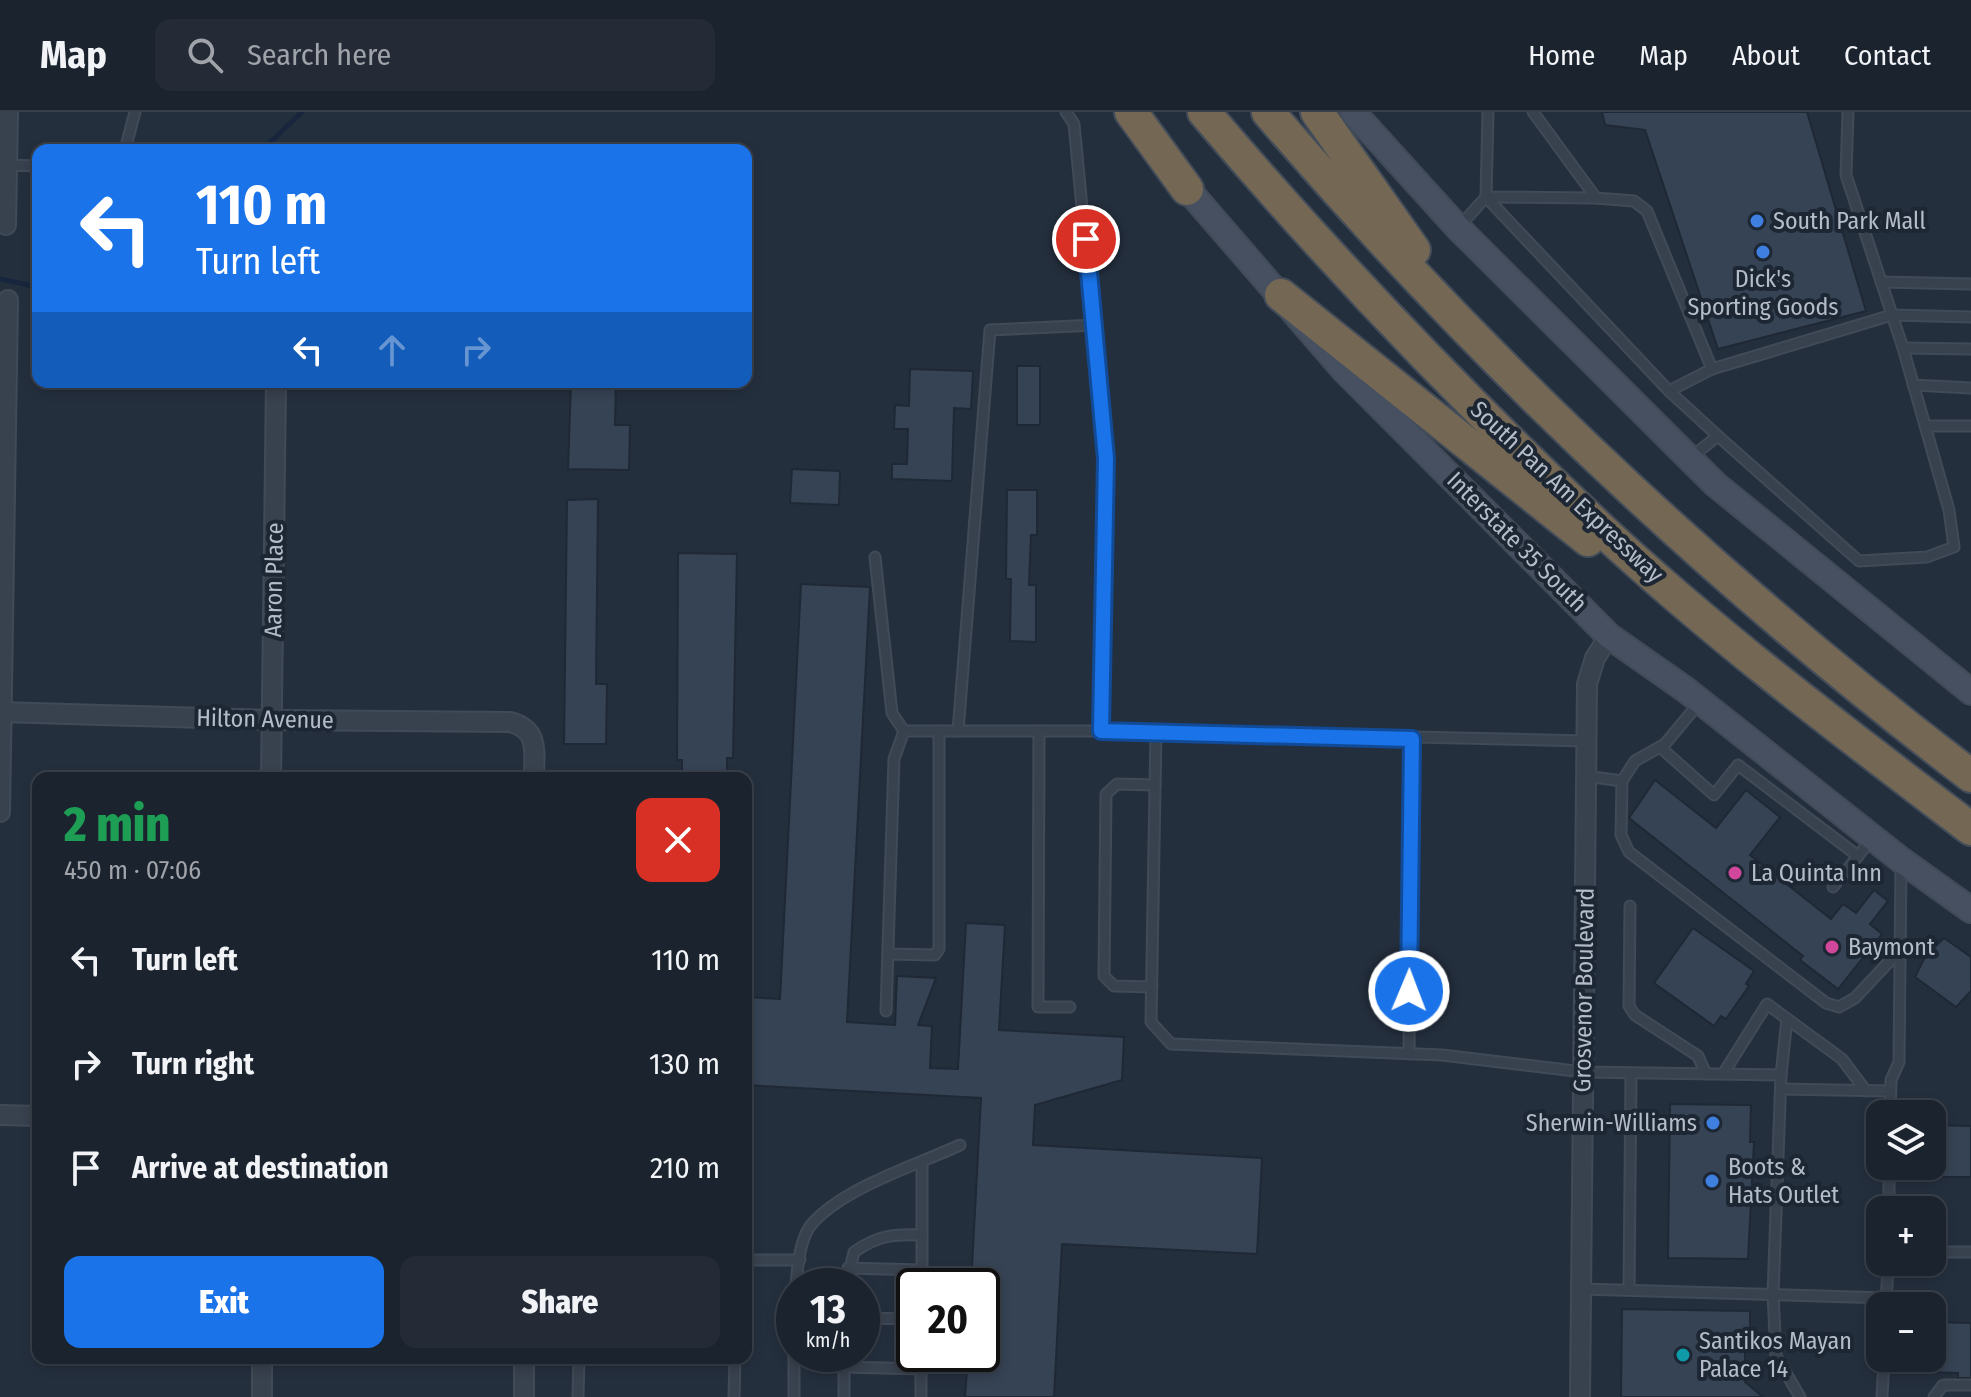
<!DOCTYPE html>
<meta charset="utf-8">
<style>
body{margin:0;font-family:"Fira Sans Condensed",sans-serif;background:#242b36;color:#f1f3f6;height:100vh;display:flex;flex-direction:column;font-size:30px;white-space:nowrap}
*{box-sizing:border-box;margin:0}
p{font-size:26px;color:#a0a4aa}
.icon{flex:none;width:44px;height:44px;fill:none;stroke:currentColor;stroke-width:2;stroke-linecap:round;stroke-linejoin:round}
.map{position:relative;flex:1;overflow:hidden}
.details{position:absolute;left:32px;top:660px;width:720px;height:592px;display:flex;flex-direction:column;background:#1b232e;border-radius:16px;box-shadow:0 4px 12px #0003,0 0 0 2px #39404a}
.details>*{flex:none}
.banner{position:absolute;left:32px;top:32px;width:720px;height:244px;border-radius:16px;box-shadow:0 4px 12px #0003,0 0 0 2px #39404a;background:#1a73e8;color:#fff;overflow:hidden}
.buttons{position:absolute;left:1866px;top:988px;display:grid;gap:16px}
.buttons a{display:grid;place-items:center;width:80px;height:80px;border-radius:16px;background:#1b232e;box-shadow:0 4px 12px #0003,0 0 0 2px #39404a;font-size:40px}
.speed{position:absolute;left:776px;top:1156px;display:flex;gap:16px;font-size:40px;font-weight:700;text-align:center}
.speed>*{display:grid;place-content:center;width:104px;height:104px;border-radius:50%;background:#1b232e;box-shadow:0 4px 12px #0003,0 0 0 2px #39404a;line-height:1}
.speed small{font-size:20px;font-weight:400}
.speed .limit{border:4px solid #111;border-radius:12px;background:#fff;color:#111}
.pin{position:absolute;display:grid;place-items:center;width:68px;height:68px;color:#fff;margin:-34px;border:4px solid #fff;border-radius:50%;box-shadow:0 2px 8px #0007}
.me{position:absolute;width:88px;margin:-44px;rotate:1deg;stroke-linejoin:round;filter:drop-shadow(0 0 6px #0008)}
.turn{display:flex;align-items:center;gap:28px;height:168px;padding:0 32px;font-size:36px}
.turn .icon{width:104px;height:104px;stroke-width:2.5}
.turn b{display:block;font-size:56px;line-height:68px}
.lanes{display:flex;align-items:center;height:76px;padding:0 32px;background:#0003;justify-content:center;gap:40px;direction:ltr}
.lanes .off{opacity:.35}
.round{display:grid;place-items:center;flex:none;width:84px;height:84px;border-radius:16px;background:#242b36}
.headline{display:flex;align-items:center;justify-content:space-between;height:136px;padding:0 32px}
h1{font-size:48px;font-weight:800;line-height:60px;color:#1e9e55}
.button{display:flex;gap:16px;margin-top:auto;padding:16px 32px}
.button a{flex:1;height:92px;border-radius:16px;background:#1a73e8;color:#fff;font-size:32px;font-weight:800;line-height:92px;text-align:center}
.button a+a{background:#242b36;color:#f1f3f6}
ul{padding:0;list-style:none}
li{display:flex;align-items:center;gap:24px;height:104px;padding:0 32px}
li div{flex:1}
li b{display:block;font-size:30px}
li em{font-style:normal}
header{display:flex;align-items:center;gap:48px;box-sizing:border-box;height:112px;padding:0 40px;background:#1b232e;border-bottom:2px solid #39404a}
header strong{font-size:38px}
nav{display:flex;gap:44px;margin-inline-start:auto;font-size:28px}
.search{width:560px;height:72px;background:#242b36;display:flex;align-items:center;gap:20px;box-sizing:border-box;padding:0 28px;border-radius:16px;color:#a0a4aa;font-size:30px}
.map>svg:first-child{display:block}
</style>
<header>
<strong>Map</strong>
<div class="search"><svg class="icon" aria-label="search" viewBox="0 0 24 24"><circle cx="10" cy="10" r="6"/><path d="M15 15l6 6"/></svg>Search here</div>
<nav><a>Home</a><a>Map</a><a>About</a><a>Contact</a></nav>
</header>
<div class="map">
<svg width="1971" height="1285" viewBox="0 0 1971 1285">
<rect width="100%" height="100%" fill="#242f3e"/>
<g fill="none" stroke-linecap="round" stroke-linejoin="round">
<g stroke="#17263c" stroke-width="5">
<path d="M262,38L302,0"/>
<path d="M0,167L38,175"/>
</g>
</g>
<g fill="#364354" stroke="#1f2835" stroke-width="2">
<path d="M1602,0H1807L1866,199L1718,237L1645,18L1605,13Z"/>
<rect x="1017" y="254" width="23" height="59"/>
<path d="M910,257L973,259L971,297L954,296L952,369L892,367V352H907L908,317H894L895,293L909,294Z"/>
<path d="M571,270H616L615,313H630L629,358L568,357Z"/>
<path d="M792,357L840,359L839,393L790,391Z"/>
<path d="M1007,378H1037V423H1031L1029,473H1036V530L1010,529L1011,467H1006Z"/>
<path d="M598,387L596,572H607L606,632H564L567,388Z"/>
<path d="M678,441L737,442L733,646H727V666L682,663V648H677Z"/>
<path d="M801,472L870,475L847,910L895,913L897,864L936,866L918,913L932,914L930,956L958,957L966,811L1005,813L999,918L1124,925L1122,968L1035,993L1033,1033L1262,1046L1257,1142L1062,1132L1054,1285H965L968,1242H982V1174H971L981,986L746,973V885L780,887Z"/>
<path d="M1655,668L1716,716L1746,678L1780,705L1750,743L1831,807L1843,792L1856,801L1874,778L1888,789L1870,812L1882,822L1838,877L1800,848L1803,844L1629,706Z"/>
<path d="M1693,816L1754,859L1746,872L1749,874L1726,907L1721,904L1714,914L1654,871Z"/>
<path d="M1944,826L1971,845V879L1956,895L1915,865L1926,843Z"/>
<path d="M1670,992L1751,993L1750,1030H1754L1748,1147L1668,1146Z"/>
<path d="M1932,1013L1971,1014V1065H1932Z"/>
<path d="M1622,1197L1750,1199V1216H1745V1270L1763,1285H1621Z"/>
<path d="M1932,1210L1971,1211V1266H1958V1261L1891,1259V1246H1932Z"/>
</g>
<g fill="none" stroke-linecap="round" stroke-linejoin="round">
<defs>
<g id="lane">
<path d="M1066,0L1074,12L1106,347L1101,619"/>
<path d="M1488,0L1486,85L1596,86L1533,0"/>
<path d="M125,38L135,0"/>
<path d="M6,53L38,54"/>
<path d="M1596,86L1634,89L1647,99L1712,257"/>
<path d="M1458,116L1486,85L1669,279"/>
<path d="M1881,170L1971,172"/>
<path d="M1903,236L1971,237"/>
<path d="M1913,273L1971,276"/>
<path d="M1925,314H1971"/>
<path d="M1718,324L1859,449L1927,445L1954,435L1949,398L1903,236L1846,63L1848,0"/>
<path d="M1690,346L1718,324L1669,279L1712,257L1892,203L1971,205"/>
<path d="M875,445L892,601L904,619H1156L1586,629"/>
<path d="M958,619L990,218L1096,213"/>
<path d="M1039,619L1038,895H1070"/>
<path d="M1156,619L1151,910L1171,932L1442,943L1583,960L1781,963L1773,1182L1776,1244L1800,1285"/>
<path d="M1660,635L1714,683L1738,653L1858,744"/>
<path d="M1586,664L1622,669L1621,723L1629,740L1826,891L1839,895L1855,886L1900,838"/>
<path d="M1622,669L1635,649L1665,632L1699,591"/>
<path d="M1833,775L1871,728"/>
<path d="M1630,794L1629,894L1635,903L1698,944L1706,962"/>
<path d="M888,842L935,843L939,837V619"/>
<path d="M1152,875L1114,874L1104,864L1106,682L1117,672L1155,673"/>
<path d="M886,899L894,647L904,619"/>
<path d="M1409,942L1412,627"/>
<path d="M1723,962L1767,892L1842,947L1866,979"/>
<path d="M1781,963L1787,907"/>
<path d="M1781,977L1890,979"/>
<path d="M1890,1002L1891,968L1899,950L1901,751"/>
<path d="M1889,1098V1054"/>
<path d="M1932,1140H1971"/>
<path d="M746,1148H800"/>
<path d="M848,1156L922,1158"/>
<path d="M796,1174C797,1157 800,1127 811,1113C842,1076 917,1053 960,1033"/>
<path d="M846,1174L854,1140C878,1123 894,1122 922,1123V1050"/>
<path d="M922,1174V1123"/>
<path d="M1582,1177L1886,1186"/>
<path d="M1629,1178L1631,961"/>
<path d="M1886,1194L1888,1150"/>
<path d="M862,1206L914,1207"/>
<path d="M844,1255L921,1257"/>
<path d="M578,1285L579,1246"/>
<path d="M734,1285L735,1246"/>
<path d="M794,1285V1242"/>
<path d="M844,1285V1242"/>
<path d="M921,1285V1242"/>
<path d="M1882,1285L1884,1246"/>
<path d="M1934,1285L1943,1273H1971"/>
</g>
<g id="street">
<path d="M6,113L8,0"/>
<path d="M0,600L273,608L510,610C540,618 534,640 534,666"/>
<path d="M271,666L276,270"/>
<path d="M0,700L8,188"/>
<path d="M0,1003L38,1004"/>
<path d="M262,1285V1246"/>
<path d="M524,1285V1246"/>
<path d="M1580,1285L1587,572L1595,546L1609,524"/>
</g>
<g id="secondary">
<path d="M1353,0L1458,116L1715,372L1971,580"/>
<path d="M1177,65L1343,257L1609,524L1686,578L1901,748L1971,798"/>
</g>
<g id="highway">
<path d="M1131,0L1187,77"/>
<path d="M1204,0C1328,146 1460,284 1600,416C1716,524 1845,621 1971,717"/>
<path d="M1268,0C1479,246 1713,467 1971,664"/>
<path d="M1317,0L1414,138"/>
<path d="M1281,183L1588,428"/>
</g>
</defs>
<use href="#lane" stroke="#414a57" stroke-width="13"/>
<use href="#street" stroke="#414a57" stroke-width="22"/>
<use href="#secondary" stroke="#414a57" stroke-width="28"/>
<use href="#highway" stroke="#434c59" stroke-width="36"/>
<use href="#lane" stroke="#38414e" stroke-width="9"/>
<use href="#street" stroke="#38414e" stroke-width="18"/>
<use href="#secondary" stroke="#465061" stroke-width="24"/>
<use href="#highway" stroke="#746855" stroke-width="32"/>
</g>
<g fill="none" stroke-linecap="round" stroke-linejoin="round">
<defs>
<path id="route" d="M1086,127L1106,347L1101,619L1412,627L1409,879"/>
</defs>
<use href="#route" stroke="#114b97" stroke-width="20"/>
<use href="#route" stroke="#1a73e8" stroke-width="14"/>
</g>
<g fill="#3f7fe0" stroke="#1d2633" stroke-width="3">
<circle cx="1757" cy="109" r="8"/>
<circle cx="1763" cy="140" r="8"/>
<circle cx="1713" cy="1011" r="8"/>
<circle cx="1712" cy="1069" r="8"/>
</g>
<g fill="#d1479c" stroke="#1d2633" stroke-width="3">
<circle cx="1735" cy="761" r="8"/>
<circle cx="1832" cy="835" r="8"/>
</g>
<circle fill="#0f9aa8" stroke="#1d2633" stroke-width="3" cx="1683" cy="1243" r="8"/>
<g text-anchor="middle" dominant-baseline="central" stroke-width="8" stroke-linejoin="round" paint-order="stroke">
<g font-size="24" fill="#b4bcc9" stroke="#1d2633" text-anchor="start">
<text x="1773" y="109">South Park Mall</text>
<text x="1763" y="167" text-anchor="middle">Dick's<tspan x="1763" dy="28">Sporting Goods</tspan></text>
<text x="1751" y="761">La Quinta Inn</text>
<text x="1848" y="835">Baymont</text>
<text x="1697" y="1011" text-anchor="end">Sherwin-Williams</text>
<text x="1728" y="1055">Boots &amp;<tspan x="1728" dy="28">Hats Outlet</tspan></text>
<text x="1699" y="1229">Santikos Mayan<tspan x="1699" dy="28">Palace 14</tspan></text>
</g>
<g font-size="24" fill="#b4bcc9" stroke="#1d2633">
<text transform="translate(1567 380) rotate(43)">South Pan Am Expressway</text>
<text transform="translate(1517 430) rotate(45)">Interstate 35 South</text>
<text transform="translate(274 468) rotate(-89)">Aaron Place</text>
<text transform="translate(265 607) rotate(1)">Hilton Avenue</text>
<text transform="translate(1584 878) rotate(-89)">Grosvenor Boulevard</text>
</g>
</g>
</svg>
<div class="buttons">
<a><svg class="icon" aria-label="layers" viewBox="0 0 24 24"><path d="M12 4l9 5-9 5-9-5zM3 14l9 5 9-5"/></svg></a>
<a>+</a>
<a>−</a>
</div>
<div class="speed"><div>13<small>km/h</small></div><div class="limit">20</div></div>
<div class="pin" style="left:1086px;top:127px;background:#d93025"><svg class="icon" aria-label="arrive" viewBox="0 0 24 24"><path d="M6 21V4h12l-3 4 3 4H6"/></svg></div>
<svg class="me" style="left:1409px;top:879px" viewBox="-20 -20 40 40"><circle r="17" fill="#1a73e8" stroke="#fff" stroke-width="3"/><path d="M0-11L8 9 0 5-8 9z" fill="#fff"/></svg>
<div class="banner">
<div class="turn"><svg class="icon" aria-label="left" viewBox="0 0 24 24"><path d="M17 20v-9H6M10 6l-5 5 5 5"/></svg><div><b>110 m</b>Turn left</div></div>
<div class="lanes"><svg class="icon" aria-label="left" viewBox="0 0 24 24"><path d="M17 20v-9H6M10 6l-5 5 5 5"/></svg><svg class="icon off" aria-label="ahead" viewBox="0 0 24 24"><path d="M12 20V5M6 11l6-6 6 6"/></svg><svg class="icon off" aria-label="right" viewBox="0 0 24 24"><path d="M7 20v-9h11M14 6l5 5-5 5"/></svg></div>
</div>
<section class="details">
<div class="headline"><div><h1>2 min</h1><p>450 m · 07:06</p></div><a class="round" style="background:#d93025;color:#fff"><svg class="icon" aria-label="close" viewBox="0 0 24 24"><path d="M6 6l12 12M18 6L6 18"/></svg></a></div>
<ul>
<li><svg class="icon" aria-label="left" viewBox="0 0 24 24"><path d="M17 20v-9H6M10 6l-5 5 5 5"/></svg><div><b>Turn left</b></div><em>110 m</em></li>
<li><svg class="icon" aria-label="right" viewBox="0 0 24 24"><path d="M7 20v-9h11M14 6l5 5-5 5"/></svg><div><b>Turn right</b></div><em>130 m</em></li>
<li><svg class="icon" aria-label="arrive" viewBox="0 0 24 24"><path d="M6 21V4h12l-3 4 3 4H6"/></svg><div><b>Arrive at destination</b></div><em>210 m</em></li>
</ul>
<div class="button"><a>Exit</a><a>Share</a></div>
</section>
</div>
